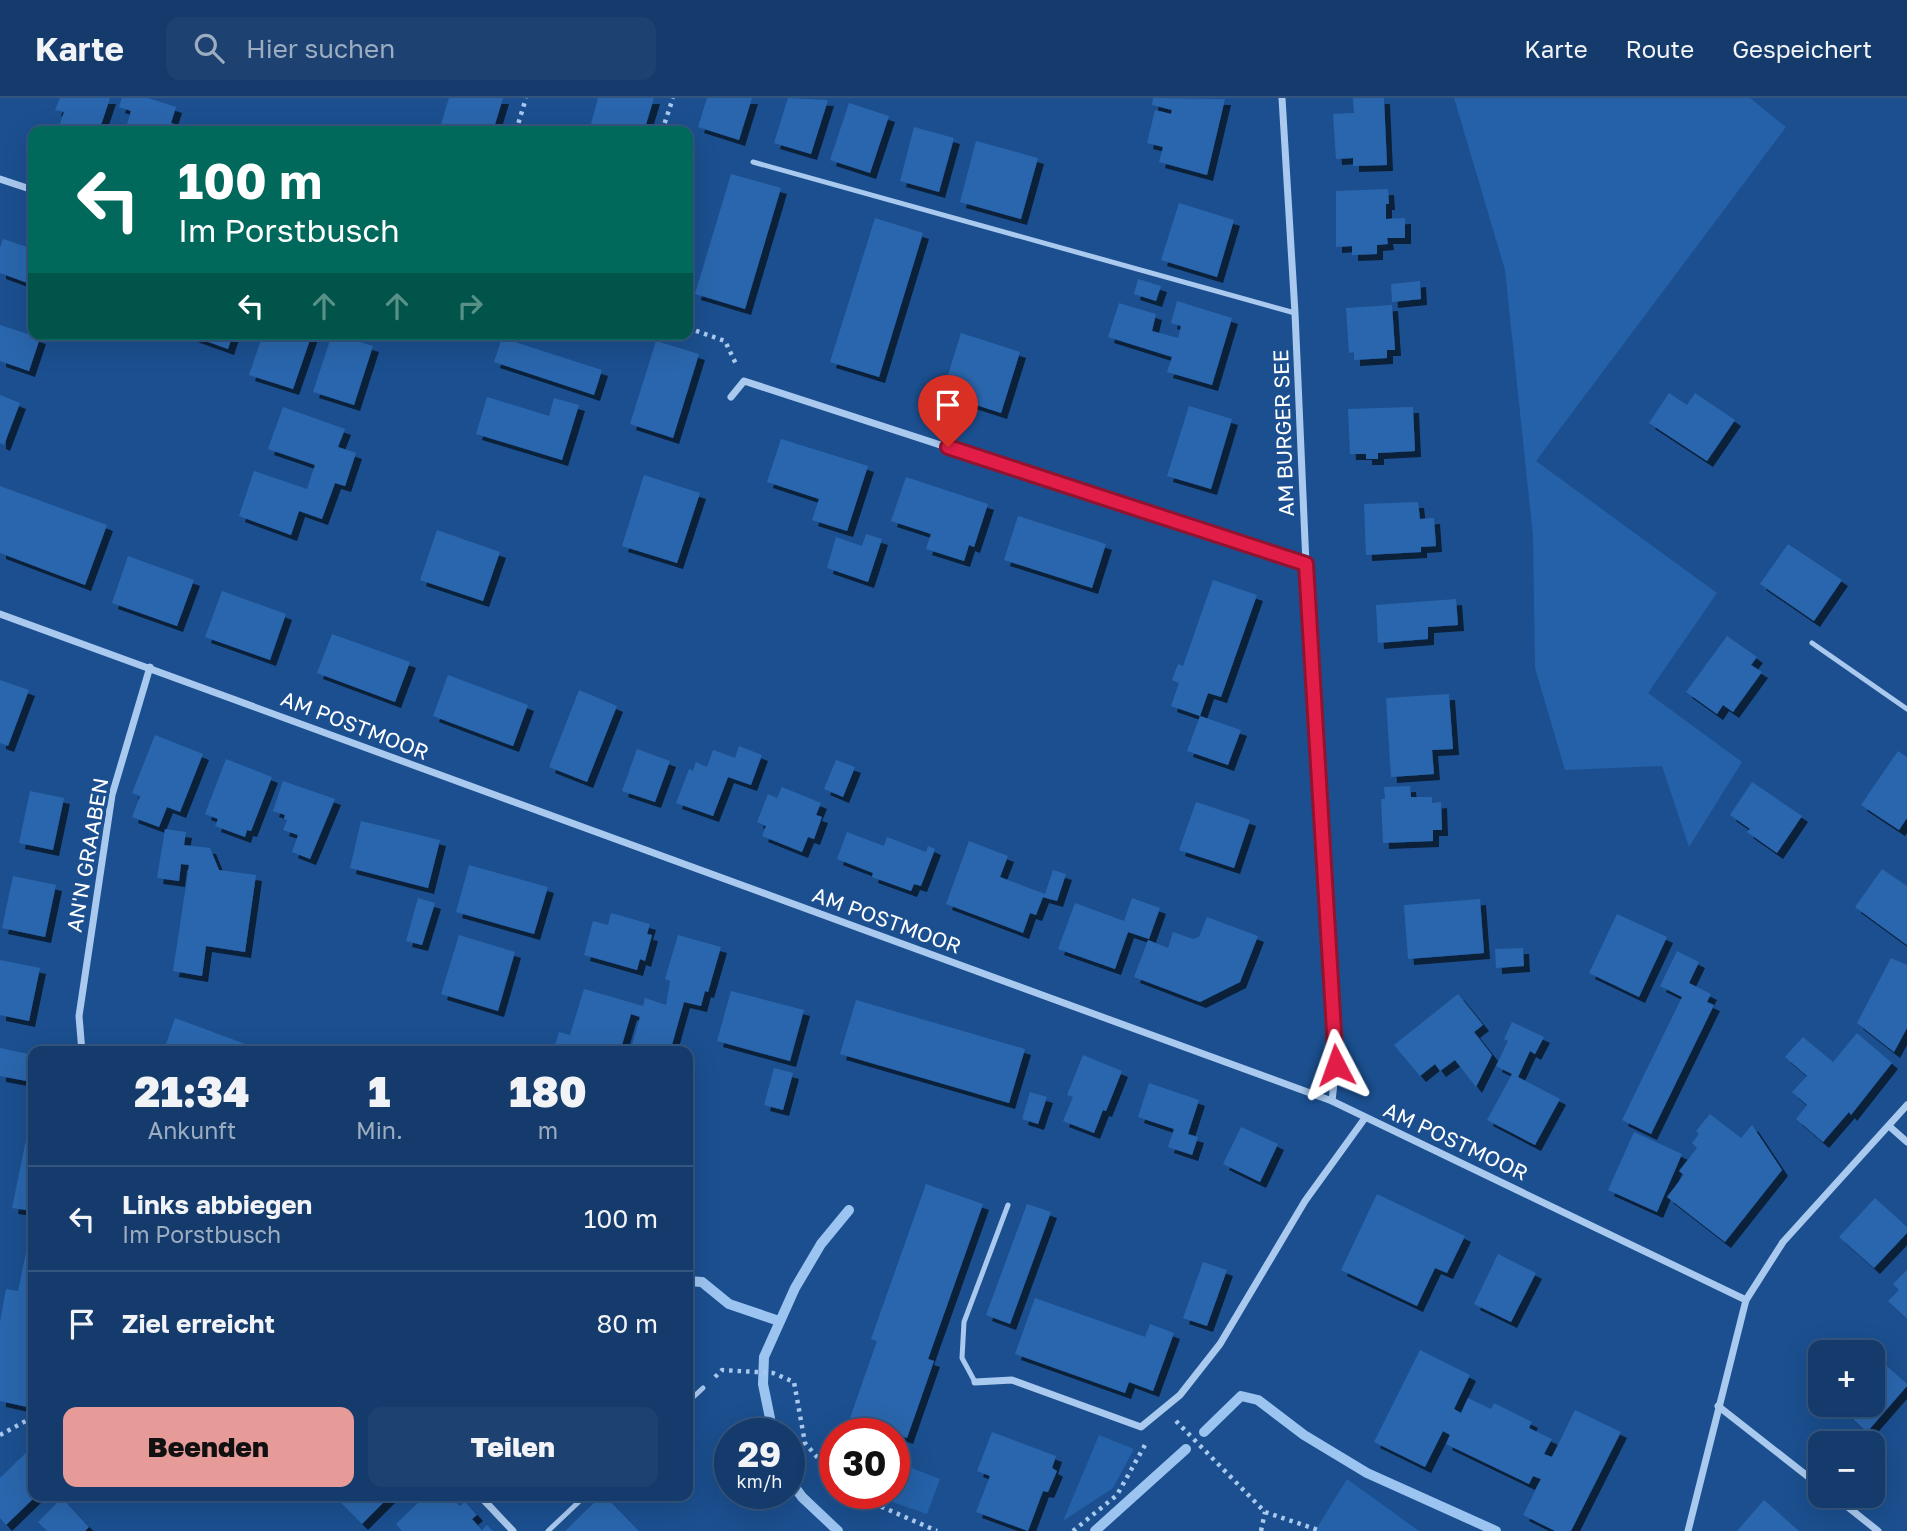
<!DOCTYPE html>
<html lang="de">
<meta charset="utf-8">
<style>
body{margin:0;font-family:"Golos Text",sans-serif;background:#1d4271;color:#f1f3f6;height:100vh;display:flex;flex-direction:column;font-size:26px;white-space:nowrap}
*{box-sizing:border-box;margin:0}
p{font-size:23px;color:#9dadc1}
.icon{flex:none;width:38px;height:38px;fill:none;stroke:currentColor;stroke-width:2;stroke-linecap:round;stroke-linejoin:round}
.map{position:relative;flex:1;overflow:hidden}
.sheet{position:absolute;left:28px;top:948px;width:665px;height:455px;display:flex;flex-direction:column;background:#143b6b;border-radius:14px;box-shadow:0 7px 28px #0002,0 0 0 2px #33557e}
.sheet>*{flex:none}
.guide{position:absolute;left:28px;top:28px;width:665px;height:214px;border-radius:14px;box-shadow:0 7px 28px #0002,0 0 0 2px #33557e;background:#00695c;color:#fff;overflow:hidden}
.tools{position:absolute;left:1808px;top:1242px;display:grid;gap:14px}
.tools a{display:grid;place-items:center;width:77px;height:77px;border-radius:14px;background:#143b6b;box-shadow:0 7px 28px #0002,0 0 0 2px #33557e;font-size:35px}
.speed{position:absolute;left:714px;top:1320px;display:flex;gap:14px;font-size:35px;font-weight:700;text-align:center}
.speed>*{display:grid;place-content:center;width:91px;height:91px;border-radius:50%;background:#143b6b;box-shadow:0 7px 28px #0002,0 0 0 2px #33557e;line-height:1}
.speed small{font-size:18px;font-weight:400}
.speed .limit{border:10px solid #d22;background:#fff;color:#111}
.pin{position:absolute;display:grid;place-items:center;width:60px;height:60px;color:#fff;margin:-72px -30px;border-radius:50% 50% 50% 0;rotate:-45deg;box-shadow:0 0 7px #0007}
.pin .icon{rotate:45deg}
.me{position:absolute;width:77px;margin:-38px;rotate:356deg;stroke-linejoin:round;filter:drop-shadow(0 0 5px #0008)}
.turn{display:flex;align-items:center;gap:24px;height:147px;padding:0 35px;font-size:32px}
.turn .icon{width:91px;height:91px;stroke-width:2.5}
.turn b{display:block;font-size:49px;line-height:60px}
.lanes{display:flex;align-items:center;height:66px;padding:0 35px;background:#0003;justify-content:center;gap:35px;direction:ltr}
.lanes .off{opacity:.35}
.eta{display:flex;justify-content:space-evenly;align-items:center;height:119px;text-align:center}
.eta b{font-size:42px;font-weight:800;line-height:49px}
.button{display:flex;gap:14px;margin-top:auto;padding:14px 35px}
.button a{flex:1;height:80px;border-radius:14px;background:#e69b98;color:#111;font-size:28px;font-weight:800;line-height:80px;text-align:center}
.button a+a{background:#1d4271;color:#f1f3f6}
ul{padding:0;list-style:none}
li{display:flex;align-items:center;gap:21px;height:105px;padding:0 35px;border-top:2px solid #33557e}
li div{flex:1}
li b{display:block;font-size:26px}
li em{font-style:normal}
header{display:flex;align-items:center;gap:42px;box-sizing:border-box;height:98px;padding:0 35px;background:#143b6b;border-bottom:2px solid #33557e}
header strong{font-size:33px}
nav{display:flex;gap:38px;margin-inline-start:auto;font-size:24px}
.search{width:490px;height:63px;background:#1d4271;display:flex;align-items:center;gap:18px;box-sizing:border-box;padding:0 24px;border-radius:14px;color:#9dadc1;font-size:26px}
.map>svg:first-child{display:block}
</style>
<header>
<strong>Karte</strong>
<div class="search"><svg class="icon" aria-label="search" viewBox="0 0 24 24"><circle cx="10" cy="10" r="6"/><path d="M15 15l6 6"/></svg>Hier suchen</div>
<nav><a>Karte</a><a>Route</a><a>Gespeichert</a></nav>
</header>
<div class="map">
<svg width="1907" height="1433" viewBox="0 0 1907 1433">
<defs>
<filter id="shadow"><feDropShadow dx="6" dy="6" stdDeviation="0" flood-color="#0009"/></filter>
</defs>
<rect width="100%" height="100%" fill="#1b4f8f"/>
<g fill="#2461a8">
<path d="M1454,0H1750L1786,29L1536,363L1717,495L1648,595L1742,664L1689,749L1662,668L1565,672L1535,570L1533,438L1505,172Z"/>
<path d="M1099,1337L1134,1351L1113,1390L1063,1423Z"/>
<path d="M894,1363L940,1381L927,1416L866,1395H894Z"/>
<path d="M1347,1381L1419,1433H1315Z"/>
</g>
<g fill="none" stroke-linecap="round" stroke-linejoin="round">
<g stroke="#9cc4f0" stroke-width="10">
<path d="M688,1183L702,1184L729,1206L779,1223"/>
<path d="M1204,1334L1241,1298L1258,1302L1304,1337L1367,1375L1496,1433"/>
<path d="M773,1335L763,1286L764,1259L795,1190L821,1146L849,1112"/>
<path d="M789,1381L802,1399L838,1433"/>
<path d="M1095,1433L1186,1351"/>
</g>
</g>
<g fill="#2a66ad" filter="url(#shadow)">
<path d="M60,0H110L99,33H72L59,29L64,14L55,12Z"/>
<path d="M122,0H148L176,9L171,25L196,33H125L131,13L119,9Z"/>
<path d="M449,0H503L493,33H439Z"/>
<path d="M598,0H654L644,33H589Z"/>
<path d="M707,0H752L739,42L698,29Z"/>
<path d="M788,0L828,2L811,56L774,45Z"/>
<path d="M1153,0L1225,1L1207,77L1159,64L1163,49L1147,45L1155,12L1171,16L1172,12L1152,7Z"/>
<path d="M1353,0H1384L1387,67L1353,68V60L1336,61L1333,16L1354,15Z"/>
<path d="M849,5L889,18L870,75L830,62Z"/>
<path d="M914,29L954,40L939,94L900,83Z"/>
<path d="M976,43L1038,60L1021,121L960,104Z"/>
<path d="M731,76L781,90L745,211L695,196Z"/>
<path d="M1388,91L1389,106H1386V121L1405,120V140H1387L1388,146L1377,147V156L1352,157V148L1336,149V93Z"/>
<path d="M1179,105L1234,122L1217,179L1161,162Z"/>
<path d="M875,120L923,135L879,279L830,264Z"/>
<path d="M3,141L33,151V187L0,175V150Z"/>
<path d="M1138,181L1161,188L1156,203L1134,196Z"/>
<path d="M1420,183L1421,201L1392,204L1391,186Z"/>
<path d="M1177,203L1232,220L1212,287L1167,274L1172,259L1108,239L1119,205L1156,216L1152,233L1178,240L1181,228L1171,225Z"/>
<path d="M1392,207L1395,252H1387V260L1354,262V254L1349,255L1346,210Z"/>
<path d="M0,227L40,240L29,273L0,263Z"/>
<path d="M961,235L1020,254L1001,315L942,296Z"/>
<path d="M186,236H233L228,251Z"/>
<path d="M263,236H312L293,291L249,277Z"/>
<path d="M332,236L373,248L354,307L313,294Z"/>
<path d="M502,240L602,272L594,297L494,264Z"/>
<path d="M656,243L699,256L673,340L630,326Z"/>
<path d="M1669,295L1687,307L1695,295L1735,322L1707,363L1649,325Z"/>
<path d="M0,297L20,305L4,347L0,345Z"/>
<path d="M487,299L549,318L554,300L579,307L562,362L476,336Z"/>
<path d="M1189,308L1232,321L1211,391L1167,378Z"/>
<path d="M283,309L345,331L338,349L356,355L345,388L335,385L322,421L299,413L291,437L239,418L254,373L307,391L315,367L268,351Z"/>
<path d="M1413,309L1415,353L1378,355V361H1366V356H1350L1348,311Z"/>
<path d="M781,341L868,368L847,433L812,422L819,401L767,384Z"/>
<path d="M644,377L700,395L677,465L622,448Z"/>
<path d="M906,379L988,406L974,449L969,447L964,463L926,451L931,436L891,423Z"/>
<path d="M0,388L107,427L85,487L0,455Z"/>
<path d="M1418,404L1420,421L1434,420L1436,448L1421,449V454L1366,457L1364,406Z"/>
<path d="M1018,418L1106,446L1092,490L1004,462Z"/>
<path d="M437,432L500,454L483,503L420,482Z"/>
<path d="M866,436L882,441L868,484L827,470L836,439L862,448Z"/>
<path d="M1788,446L1842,482L1814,523L1760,486Z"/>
<path d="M128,458L194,482L177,528L112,505Z"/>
<path d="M1213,482L1257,497L1221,599L1208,595L1200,618L1171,608L1179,585L1172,582L1178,566L1183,568Z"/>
<path d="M222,493L286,516L270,562L205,539Z"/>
<path d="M1456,501L1458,527L1428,529V541L1378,545L1376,507Z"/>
<path d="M332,536L410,564L395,604L317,575Z"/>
<path d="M1727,538L1757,559L1751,567L1762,574L1733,614L1723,607L1717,616L1686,594Z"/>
<path d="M448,577L528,607L513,648L433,618Z"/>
<path d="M0,582L29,592L8,648L0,645Z"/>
<path d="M579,592L617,608L587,684L549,669Z"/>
<path d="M1449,596L1453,651L1432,652L1434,676L1391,679L1386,600Z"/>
<path d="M1200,618L1241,632L1228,667L1187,653Z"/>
<path d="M155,637L203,656L180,714L167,709L159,729L132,719L140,698L132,695Z"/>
<path d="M739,648L762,657L751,687L728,679L713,718L676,705L689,671L693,673L696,664L707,669L713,652L735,660Z"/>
<path d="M637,651L670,663L655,704L622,693Z"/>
<path d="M1898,653L1907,659V720L1899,732L1861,707Z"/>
<path d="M226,661L272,679L251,733L247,732L245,739L215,728L218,721L205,716Z"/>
<path d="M836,662L855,669L843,699L824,691Z"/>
<path d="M283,683L335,701L310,761L292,754L298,737L283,732L287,722L284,721L285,717L273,713Z"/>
<path d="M1752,684L1802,718L1777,755L1747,734L1750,731L1730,717Z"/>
<path d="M1410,688L1411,699H1432V705L1441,704L1442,732H1433V743L1383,745L1381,701H1385L1384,689Z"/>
<path d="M782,689L821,705L816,717L822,719L814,741L808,739L802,754L762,738L766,728L757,724L768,696L777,700Z"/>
<path d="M30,693L64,700L53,752L19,745Z"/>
<path d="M1196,704L1250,722L1234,770L1179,752Z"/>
<path d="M361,723L440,742L428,790L350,770Z"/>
<path d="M165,731L186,734L184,747L210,750L219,772L256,777L245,854L206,848L202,878L173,873L189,767L181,766L179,783L157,780Z"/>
<path d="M847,734L884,748L887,739L926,754L928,748L935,751L921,788L914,786L911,793L872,779L873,775L837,761Z"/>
<path d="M969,743L1008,758L1000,779L1045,796L1053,772L1066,776L1057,803L1043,799L1036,817L1030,815L1023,835L946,806Z"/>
<path d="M469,767L548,789L534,836L456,814Z"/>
<path d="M1882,771L1907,788V847L1855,809Z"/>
<path d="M13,778L56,787L45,839L2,830Z"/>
<path d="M418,800L435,805L422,847L406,843Z"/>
<path d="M1132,800L1160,810L1149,841L1128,834L1115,871L1058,851L1075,805L1124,823Z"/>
<path d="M1480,801L1484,855L1408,861L1404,807Z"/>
<path d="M611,815L650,826L647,836L652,837L645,863L640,861L637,872L584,857L593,823L608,827Z"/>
<path d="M1617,816L1667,839L1639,899L1589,875Z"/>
<path d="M1207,819L1258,838L1240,884L1200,904L1134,879L1148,842L1168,850L1173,834L1193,841L1199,839Z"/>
<path d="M459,837L515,854L498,913L441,896Z"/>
<path d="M678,837L721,849L708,894L705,893L701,908L684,904L670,954H630L640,919L631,916L620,954H553L559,934L570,937L584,891L643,908L645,900L666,907L670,883L665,881Z"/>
<path d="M1523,850L1524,868L1496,870L1495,851Z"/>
<path d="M1677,853L1699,864L1689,885L1711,896L1707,904L1714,907L1651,1036L1622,1022L1682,899L1660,888Z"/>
<path d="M1891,860L1907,867V930L1894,954L1857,925Z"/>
<path d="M0,862L40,870L29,923L0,917Z"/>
<path d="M731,893L804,912L790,963L717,943Z"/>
<path d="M1458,896L1483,927L1474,934L1492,957L1476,989L1455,962L1440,973L1435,966L1420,978L1394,947Z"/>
<path d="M856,902L1025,951L1009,1005L840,956Z"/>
<path d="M175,920L264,953V954H186L166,946Z"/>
<path d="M1512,924L1544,939L1535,956L1530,953L1518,979L1560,1001L1535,1047L1487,1022L1512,976L1496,968L1508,943L1504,941Z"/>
<path d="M1857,935L1892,965L1851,1017L1849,1014L1823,1044L1796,1021L1807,1007L1792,994L1807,978L1785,959L1803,939L1833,964Z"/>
<path d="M0,950L33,957L32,984L0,978Z"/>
<path d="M1083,957L1122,973L1106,1013L1103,1012L1094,1035L1063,1023L1073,999L1067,997Z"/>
<path d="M774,970L793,975L783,1012L764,1007Z"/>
<path d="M1149,985L1199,1002L1188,1036L1198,1039L1192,1057L1168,1049L1174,1031L1138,1019Z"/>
<path d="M1030,994L1047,999L1038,1026L1022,1021Z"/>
<path d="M1710,1016L1741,1040L1752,1027L1782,1072L1725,1144L1667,1099L1684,1077L1679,1073L1697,1050L1692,1045L1699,1036L1696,1033Z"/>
<path d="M29,1027L33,1028V1113L12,1110Z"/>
<path d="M1241,1029L1278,1046L1260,1084L1223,1066Z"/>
<path d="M1634,1034L1682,1056L1657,1114L1608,1092Z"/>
<path d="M926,1086L983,1106L928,1261L934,1263L907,1340L850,1320L877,1243L871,1241Z"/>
<path d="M1377,1096L1465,1138L1447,1175L1435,1170L1417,1208L1341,1172Z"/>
<path d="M1875,1100L1907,1129V1135L1874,1170L1839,1139Z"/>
<path d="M1027,1106L1051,1114L1010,1226L986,1217Z"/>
<path d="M32,1126L33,1280L27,1309L0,1303V1224L6,1191L18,1193Z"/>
<path d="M1498,1156L1536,1175L1511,1224L1474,1206Z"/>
<path d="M1203,1164L1227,1172L1207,1228L1183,1220Z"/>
<path d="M1907,1172V1221L1888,1203L1899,1192L1893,1186Z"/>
<path d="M1035,1200L1145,1239L1150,1226L1174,1235L1153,1293L1129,1284L1125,1295L1015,1256Z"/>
<path d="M1420,1252L1470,1277L1454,1311L1461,1315L1468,1300L1491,1311L1494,1305L1532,1324L1529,1330L1552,1341L1544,1356L1552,1359L1575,1312L1621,1334L1571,1433H1555L1523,1417L1541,1381L1533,1378L1529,1386L1446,1346L1450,1337L1443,1333L1425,1369L1374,1344Z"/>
<path d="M1872,1255L1907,1286V1288L1867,1334L1837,1307H1872Z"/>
<path d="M992,1334L1056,1358L1052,1370L1057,1373L1048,1394L1043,1393L1028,1433L976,1414L990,1378L977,1373Z"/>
<path d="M33,1348V1398H36L6,1427L0,1420V1380Z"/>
<path d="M334,1398H390L362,1426Z"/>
<path d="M425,1398H450L460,1408L465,1404L477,1417L472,1421L482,1432L487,1427L493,1433H402L396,1426Z"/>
<path d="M601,1398H605L639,1433H565Z"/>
<path d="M62,1400L89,1429L85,1433H47L38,1424Z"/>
<path d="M1764,1402L1799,1433H1737Z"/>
</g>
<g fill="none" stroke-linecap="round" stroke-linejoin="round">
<g stroke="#a9c9ee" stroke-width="4.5" stroke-dasharray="3.5 5" stroke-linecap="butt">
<path d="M516,33L526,0"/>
<path d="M662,33L673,0"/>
<path d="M688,230L725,243L736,266"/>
<path d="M715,1279L722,1272L773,1275L794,1284L805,1345L835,1380"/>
<path d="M1176,1323L1265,1414L1321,1433"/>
<path d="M0,1337L33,1319"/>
<path d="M850,1395L937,1433"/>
<path d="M1073,1433L1117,1397L1145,1347"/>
<path d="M1261,1433L1265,1414"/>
</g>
<g stroke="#a9c9ee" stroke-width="5">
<path d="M753,64L1295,215"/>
<path d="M1812,545L1907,611"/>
<path d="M975,1284L962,1260L964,1224L1008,1107"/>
<path d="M688,1304L703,1290"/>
<path d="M548,1433L585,1398"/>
</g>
<g stroke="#a9c9ee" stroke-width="7">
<path d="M1282,0L1295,215L1306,466L1336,967L1332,1003"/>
<path d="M0,81L33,92"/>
<path d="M731,299L744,283L1306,466"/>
<path d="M0,516L1332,1003L1746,1202"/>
<path d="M82,954L79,918L112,697L150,569"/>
<path d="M1889,1028L1907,1044"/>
<path d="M975,1284L1012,1282L1141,1329L1180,1297L1220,1246L1305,1103L1365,1020"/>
<path d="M1718,1308L1820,1388"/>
<path d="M480,1398L513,1433"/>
<path d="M1834,1398L1878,1433"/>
<path d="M1688,1433L1746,1202L1783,1144L1907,1007"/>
</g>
</g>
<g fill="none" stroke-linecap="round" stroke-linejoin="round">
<defs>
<path id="route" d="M948,349L1306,466L1336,967"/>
</defs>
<use href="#route" stroke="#92132f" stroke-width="18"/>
<use href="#route" stroke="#e11d48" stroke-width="12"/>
</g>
<g text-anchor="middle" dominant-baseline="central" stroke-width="7" stroke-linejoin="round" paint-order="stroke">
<g font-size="21" fill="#fff" stroke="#1b4f8f">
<text transform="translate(1283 335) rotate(-92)">AM BURGER SEE</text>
<text transform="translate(355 627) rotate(21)">AM POSTMOOR</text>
<text transform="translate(87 757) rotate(-80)">AN'N GRAABEN</text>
<text transform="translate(887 822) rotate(20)">AM POSTMOOR</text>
<text transform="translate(1456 1043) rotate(25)">AM POSTMOOR</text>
</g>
</g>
</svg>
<div class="tools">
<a>+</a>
<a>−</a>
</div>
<div class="speed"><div>29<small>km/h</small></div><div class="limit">30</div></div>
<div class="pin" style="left:948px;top:349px;background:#d93025"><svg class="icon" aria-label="arrive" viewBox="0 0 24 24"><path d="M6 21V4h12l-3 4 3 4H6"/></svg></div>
<svg class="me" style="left:1336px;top:967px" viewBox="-20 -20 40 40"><path d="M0-17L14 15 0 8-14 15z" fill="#e11d48" stroke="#fff" stroke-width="4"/></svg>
<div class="guide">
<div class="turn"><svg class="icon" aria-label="left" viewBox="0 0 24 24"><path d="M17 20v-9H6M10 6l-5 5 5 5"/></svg><div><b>100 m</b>Im Porstbusch</div></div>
<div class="lanes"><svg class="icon" aria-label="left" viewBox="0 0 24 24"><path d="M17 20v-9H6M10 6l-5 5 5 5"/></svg><svg class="icon off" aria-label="ahead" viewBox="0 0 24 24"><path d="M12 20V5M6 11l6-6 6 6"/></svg><svg class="icon off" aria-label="ahead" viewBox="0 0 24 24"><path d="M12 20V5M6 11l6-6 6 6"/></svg><svg class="icon off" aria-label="right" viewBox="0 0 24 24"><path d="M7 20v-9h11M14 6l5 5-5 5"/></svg></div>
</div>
<section class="sheet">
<div class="eta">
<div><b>21:34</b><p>Ankunft</p></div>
<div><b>1</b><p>Min.</p></div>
<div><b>180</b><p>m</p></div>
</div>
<ul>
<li><svg class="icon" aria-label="left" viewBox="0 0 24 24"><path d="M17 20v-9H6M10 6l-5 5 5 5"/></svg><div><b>Links abbiegen</b><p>Im Porstbusch</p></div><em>100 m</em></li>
<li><svg class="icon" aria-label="arrive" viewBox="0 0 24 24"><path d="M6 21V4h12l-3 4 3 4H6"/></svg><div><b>Ziel erreicht</b></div><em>80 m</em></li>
</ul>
<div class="button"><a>Beenden</a><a>Teilen</a></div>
</section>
</div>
